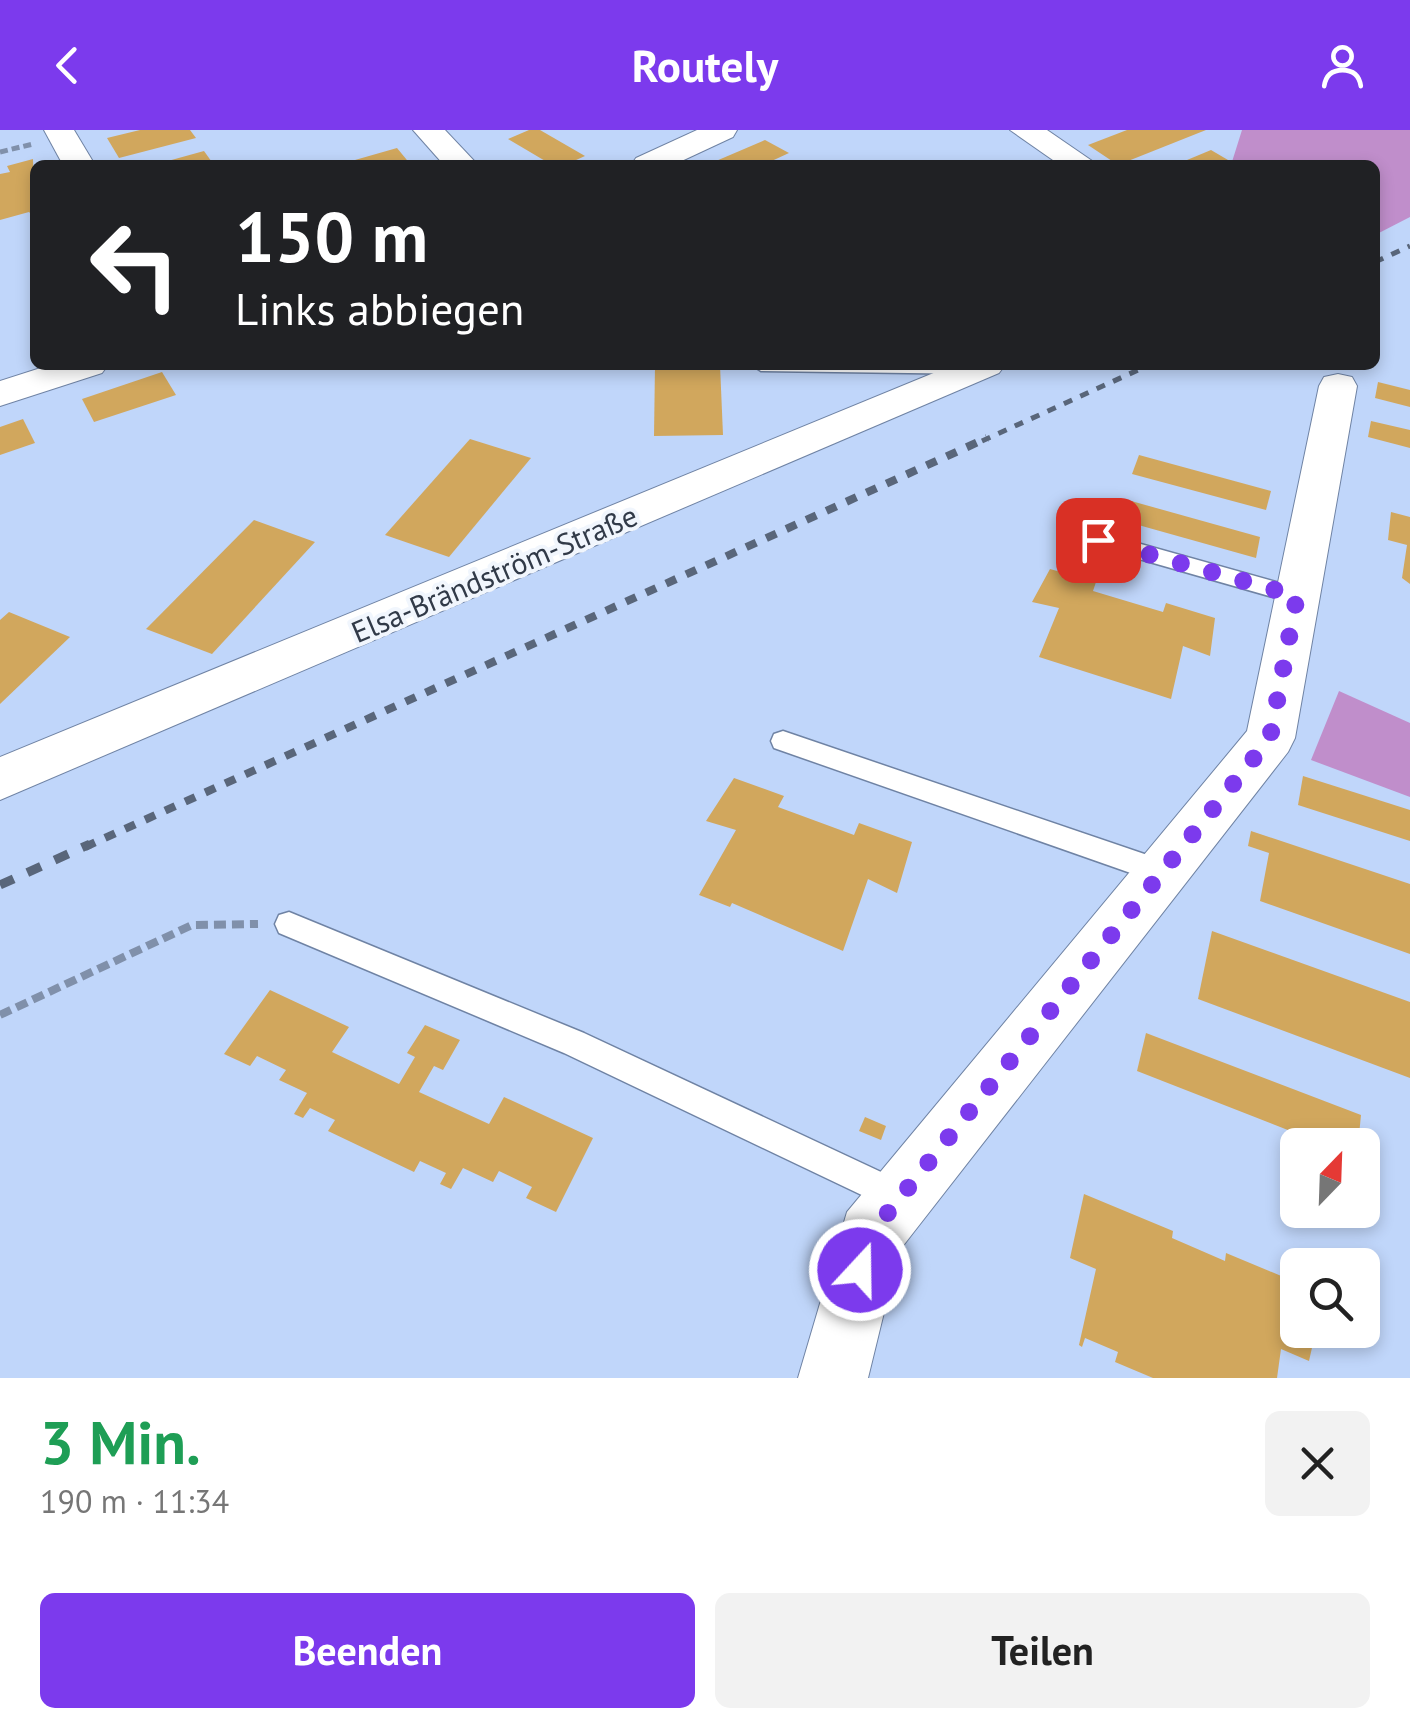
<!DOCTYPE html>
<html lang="de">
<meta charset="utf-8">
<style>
body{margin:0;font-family:"PT Sans",sans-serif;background:#f2f2f2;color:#222;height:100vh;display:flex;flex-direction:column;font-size:38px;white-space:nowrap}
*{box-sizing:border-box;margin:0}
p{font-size:32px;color:#767676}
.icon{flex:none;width:55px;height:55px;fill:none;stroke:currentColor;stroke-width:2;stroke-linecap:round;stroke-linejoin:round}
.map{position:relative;height:1248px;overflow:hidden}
.drawer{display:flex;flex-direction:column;background:#fff;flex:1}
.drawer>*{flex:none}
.guide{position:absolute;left:30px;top:30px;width:1350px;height:210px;border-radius:15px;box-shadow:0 5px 15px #0003;background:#202124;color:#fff;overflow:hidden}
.needle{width:65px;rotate:23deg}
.buttons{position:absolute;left:1280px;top:998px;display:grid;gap:20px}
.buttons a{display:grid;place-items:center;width:100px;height:100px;border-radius:15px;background:#fff;box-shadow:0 5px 15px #0003;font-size:50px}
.pin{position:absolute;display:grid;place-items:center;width:85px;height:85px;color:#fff;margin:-42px;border-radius:20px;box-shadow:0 5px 15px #0006}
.me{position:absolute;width:110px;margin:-55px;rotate:21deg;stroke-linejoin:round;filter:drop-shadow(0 0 8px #0008)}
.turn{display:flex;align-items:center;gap:35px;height:210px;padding:0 40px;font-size:45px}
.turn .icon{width:130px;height:130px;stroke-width:2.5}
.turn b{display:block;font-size:70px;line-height:85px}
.round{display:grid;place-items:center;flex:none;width:105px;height:105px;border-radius:15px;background:#f2f2f2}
.summary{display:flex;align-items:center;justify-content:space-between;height:170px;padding:0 40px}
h1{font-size:60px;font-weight:600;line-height:75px;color:#1e9e55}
.button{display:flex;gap:20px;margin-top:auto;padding:20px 40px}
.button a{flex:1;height:115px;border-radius:15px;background:#7c3aed;color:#fff;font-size:40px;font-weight:600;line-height:115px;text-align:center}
.button a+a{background:#f2f2f2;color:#222}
header{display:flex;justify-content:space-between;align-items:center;height:130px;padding:0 40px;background:#7c3aed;color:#fff;font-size:45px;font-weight:600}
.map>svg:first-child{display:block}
</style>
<header><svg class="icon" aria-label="back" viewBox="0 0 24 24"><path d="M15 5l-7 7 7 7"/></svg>Routely<svg class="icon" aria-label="person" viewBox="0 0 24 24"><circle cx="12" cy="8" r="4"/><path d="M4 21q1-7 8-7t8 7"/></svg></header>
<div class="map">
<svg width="1410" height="1248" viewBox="0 0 1410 1248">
<rect width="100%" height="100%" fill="#c0d6fa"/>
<g fill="#c08ecb">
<path d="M1242,0H1410V87L1375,105V35H1231Z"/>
<path d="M1339,561L1410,593V667L1311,630Z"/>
</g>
<g fill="#d1a75d">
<path d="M140,0H190L196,8L119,28L107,8Z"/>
<path d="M529,0H540L585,26L565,35H552L508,9Z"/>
<path d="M1127,0H1206L1118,35L1088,15Z"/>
<path d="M765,10L789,23L763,35L716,31Z"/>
<path d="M397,18L411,35H341V34Z"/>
<path d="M1211,20L1228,30L1215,35H1175Z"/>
<path d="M204,21L214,35H157V34Z"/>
<path d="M33,29L35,88L29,82L0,90V44L10,42L7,36Z"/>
<path d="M655,235H720L723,305L654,306Z"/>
<path d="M162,242L176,265L94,292L82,269Z"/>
<path d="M1378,252L1410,260V277L1375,268Z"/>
<path d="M23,289L35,313L0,325V297Z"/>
<path d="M1371,291L1410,300V318L1368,307Z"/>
<path d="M470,309L531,328L449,427L385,405Z"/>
<path d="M1139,325L1271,361L1266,380L1132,344Z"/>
<path d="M1124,369L1260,407L1256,428L1117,389Z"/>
<path d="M1391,382L1410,387V454L1402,448L1407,415L1388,410Z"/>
<path d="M254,390L315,412L212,524L146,499Z"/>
<path d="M1050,439L1096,452L1093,461L1163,482L1166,473L1215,488L1210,526L1183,516L1171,569L1039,527L1059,478L1032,472Z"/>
<path d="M9,482L70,507L0,574V490Z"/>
<path d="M1303,646L1410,680V711L1298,675Z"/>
<path d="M734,648L784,666L778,677L854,705L859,693L912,712L897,763L868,749L843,821L732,773L730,777L699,765L736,700L706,691Z"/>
<path d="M1251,701L1410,754V824L1260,771L1269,723L1248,716Z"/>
<path d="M1212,801L1410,872V948L1198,869Z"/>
<path d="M270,860L349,897L332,922L399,954L415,927L407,923L425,895L460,910L443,940L434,936L419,962L489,994L504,967L593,1008L556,1082L526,1068L532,1057L499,1041L493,1052L463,1038L451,1059L440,1054L446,1043L420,1031L414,1042L328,1001L335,990L310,978L303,988L294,984L307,963L279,950L286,940L257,926L250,936L224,924Z"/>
<path d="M1146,903L1361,985L1358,1015H1326L1137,941Z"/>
<path d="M865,987L886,996L881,1010L859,1001Z"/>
<path d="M1084,1064L1173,1101L1172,1108L1225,1131L1226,1123L1298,1153V1200H1316L1309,1231L1281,1219L1277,1248H1153L1115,1232L1118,1222L1085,1208L1082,1217L1079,1215L1096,1139L1070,1128Z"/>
</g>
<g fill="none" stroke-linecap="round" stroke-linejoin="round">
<defs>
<g id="service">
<path d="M752,235H988L991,238L981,244L761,241Z"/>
<path d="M1098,402L1305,460L1308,466L1297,474L1090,415L1087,410Z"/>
<path d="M783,601L1162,730L1171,734L1175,742L1171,750L1162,754L774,618L771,611L774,604Z"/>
<path d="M289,782L584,903L911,1056L916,1067L911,1078L900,1083L889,1078L564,923L279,803L275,794L279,785Z"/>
</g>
<g id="minor">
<path d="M44,0H74L95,35H63Z"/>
<path d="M413,0H445L478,35H444Z"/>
<path d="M697,0H737L733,7L673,35H631L636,28Z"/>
<path d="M1010,0H1047L1098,35H1060Z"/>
<path d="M50,235H108L102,243L0,276V251Z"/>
<path d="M953,235H1005L999,243L0,670V627Z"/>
<path d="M1338,244L1352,247L1357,256L1295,608L1288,622L899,1121L868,1248H798L847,1082L1247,601L1319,256L1324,247Z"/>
</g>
</defs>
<use href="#service" stroke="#6f83a4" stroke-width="3"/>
<use href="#minor" stroke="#6f83a4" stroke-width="2"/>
<path stroke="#8090aa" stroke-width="5" stroke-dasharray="8 4" stroke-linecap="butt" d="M0,22L33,14"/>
<path stroke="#8090aa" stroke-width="8" stroke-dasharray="12 6" stroke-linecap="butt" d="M0,885L192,795L258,794"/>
<use href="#service" fill="#fff" fill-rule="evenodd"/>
<use href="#minor" fill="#fff" fill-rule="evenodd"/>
<g stroke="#59667a" stroke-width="5" stroke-dasharray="9 9" stroke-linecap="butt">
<path d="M1375,132L1410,116"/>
<path d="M982,311L1149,235"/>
</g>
<path stroke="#59667a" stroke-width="8" stroke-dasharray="11 11" stroke-linecap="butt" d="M85,717L987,308"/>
<path stroke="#59667a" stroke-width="9" stroke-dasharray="15 15" stroke-linecap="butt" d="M0,755L90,714"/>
</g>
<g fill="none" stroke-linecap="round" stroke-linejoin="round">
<path stroke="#7c3aed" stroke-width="18" stroke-dasharray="0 32.4" d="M860,1140L870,1105L1270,608L1297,466L1098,410"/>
</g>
<g text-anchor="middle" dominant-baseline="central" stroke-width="8" stroke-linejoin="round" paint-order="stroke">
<g font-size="30" fill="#313a48" stroke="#f1f6fd">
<text transform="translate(494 443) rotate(-23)">Elsa-Brändström-Straße</text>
</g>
</g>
</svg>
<div class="buttons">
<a><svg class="needle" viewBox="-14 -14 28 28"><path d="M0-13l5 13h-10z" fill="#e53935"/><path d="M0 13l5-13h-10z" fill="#767676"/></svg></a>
<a><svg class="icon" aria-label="search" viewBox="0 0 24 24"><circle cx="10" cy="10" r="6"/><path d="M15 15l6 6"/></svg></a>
</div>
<div class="pin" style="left:1098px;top:410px;background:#d93025"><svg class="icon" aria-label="arrive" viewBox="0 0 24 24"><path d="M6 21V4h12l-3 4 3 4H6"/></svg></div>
<svg class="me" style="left:860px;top:1140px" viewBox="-20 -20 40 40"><circle r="17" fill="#7c3aed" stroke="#fff" stroke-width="3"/><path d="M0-11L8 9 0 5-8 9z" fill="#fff"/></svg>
<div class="guide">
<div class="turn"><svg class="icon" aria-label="left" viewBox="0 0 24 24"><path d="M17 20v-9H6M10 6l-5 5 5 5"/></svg><div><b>150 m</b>Links abbiegen</div></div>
</div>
</div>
<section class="drawer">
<div class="summary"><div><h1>3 Min.</h1><p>190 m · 11:34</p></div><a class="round"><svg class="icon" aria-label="close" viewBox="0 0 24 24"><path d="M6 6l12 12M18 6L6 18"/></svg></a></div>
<div class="button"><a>Beenden</a><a>Teilen</a></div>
</section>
